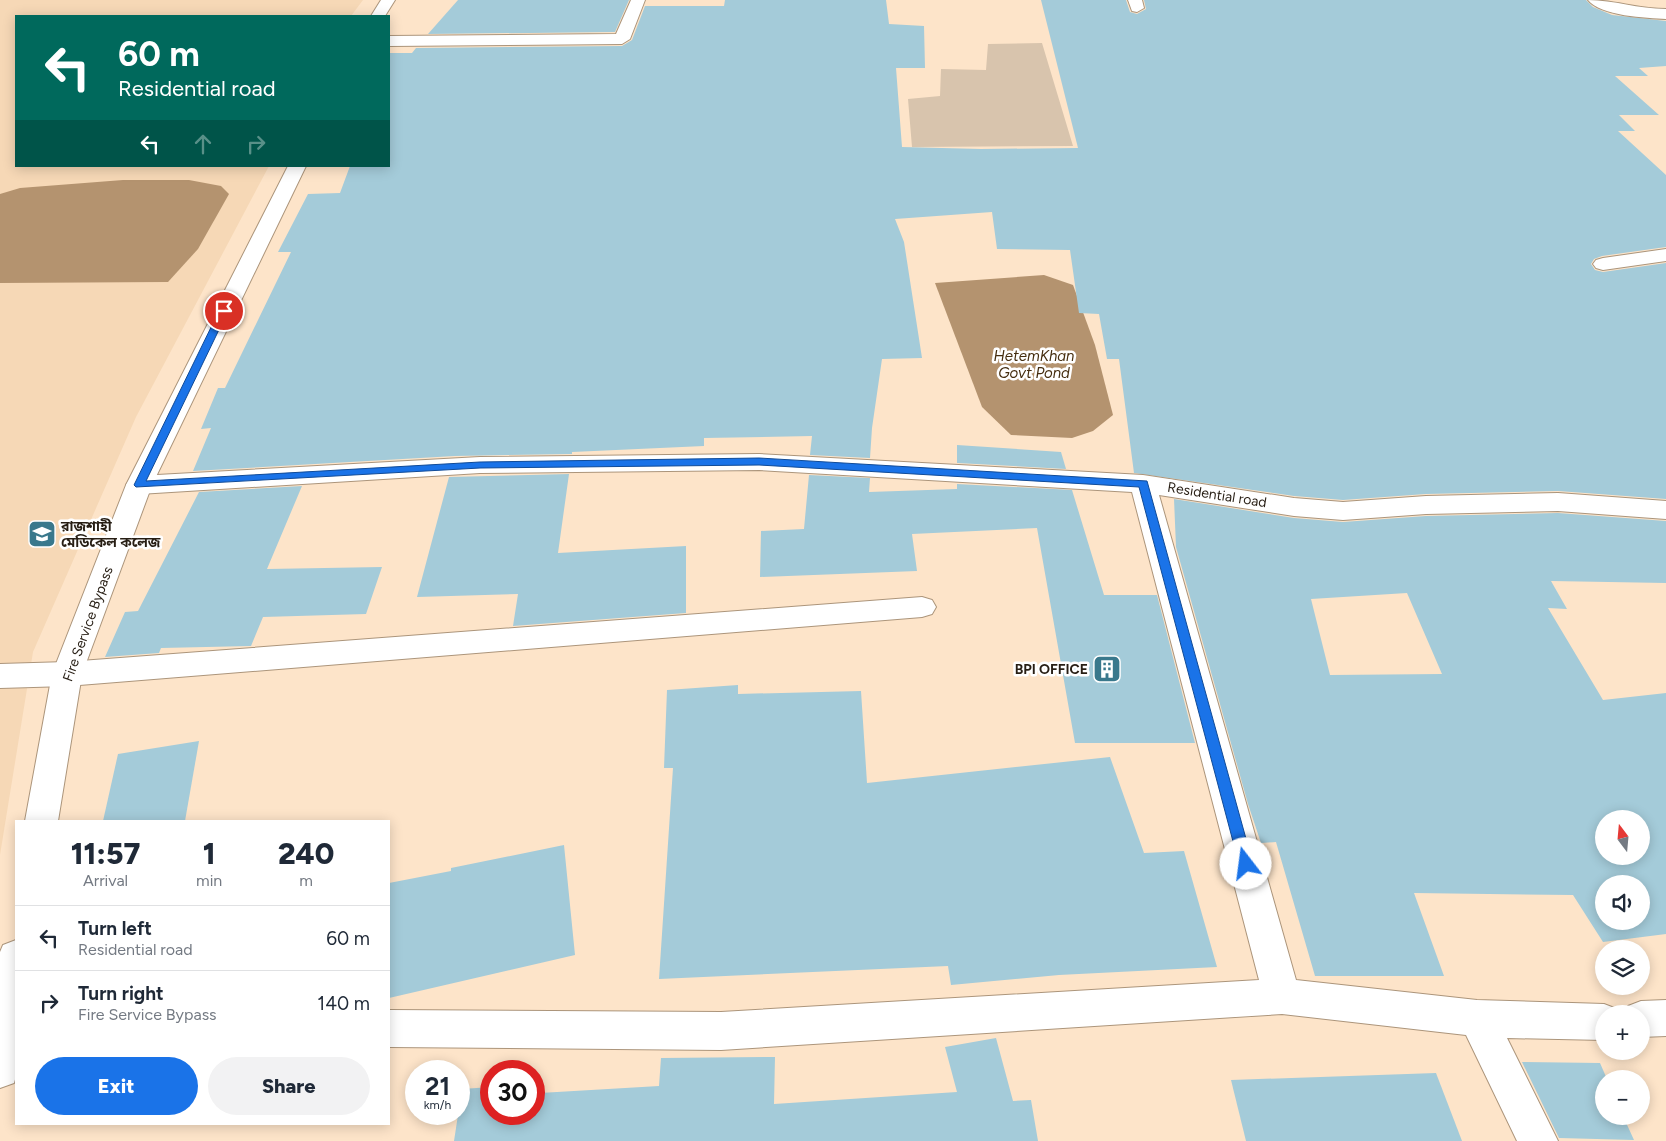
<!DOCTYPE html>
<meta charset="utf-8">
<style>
body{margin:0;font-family:Figtree,"Noto Sans Bengali",sans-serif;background:#f2f2f3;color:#1f2937;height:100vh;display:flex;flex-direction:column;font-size:19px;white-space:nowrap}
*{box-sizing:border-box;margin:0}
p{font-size:16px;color:#747a83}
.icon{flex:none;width:28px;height:28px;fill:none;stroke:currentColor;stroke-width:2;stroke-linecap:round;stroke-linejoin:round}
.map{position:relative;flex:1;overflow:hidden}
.sheet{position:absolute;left:15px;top:820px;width:375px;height:305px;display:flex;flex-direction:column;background:#fff;border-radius:0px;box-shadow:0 2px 12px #0003}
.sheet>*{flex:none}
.guide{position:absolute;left:15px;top:15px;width:375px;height:152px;border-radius:0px;box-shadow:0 2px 12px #0003;background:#00695c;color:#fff;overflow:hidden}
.needle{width:32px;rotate:344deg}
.tools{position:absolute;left:1595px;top:810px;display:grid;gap:10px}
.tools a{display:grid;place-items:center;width:55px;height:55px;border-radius:50%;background:#fff;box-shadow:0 2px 12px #0003;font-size:25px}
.speed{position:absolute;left:405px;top:1060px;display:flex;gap:10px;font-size:25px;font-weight:700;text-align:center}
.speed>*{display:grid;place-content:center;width:65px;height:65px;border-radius:50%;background:#fff;box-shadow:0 2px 12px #0003;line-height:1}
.speed small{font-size:12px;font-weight:400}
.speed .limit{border:8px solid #d22;background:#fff;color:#111}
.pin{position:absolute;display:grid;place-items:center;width:42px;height:42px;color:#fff;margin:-21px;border:2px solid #fff;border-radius:50%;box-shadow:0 1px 5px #0007}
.me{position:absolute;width:55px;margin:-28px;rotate:345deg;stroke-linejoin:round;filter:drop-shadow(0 0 4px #0008)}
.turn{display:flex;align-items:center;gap:18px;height:105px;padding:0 20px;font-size:22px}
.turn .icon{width:65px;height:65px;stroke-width:2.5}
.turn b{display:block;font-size:35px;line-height:42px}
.lanes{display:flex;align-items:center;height:48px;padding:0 20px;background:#0003;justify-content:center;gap:25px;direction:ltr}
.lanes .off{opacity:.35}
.eta{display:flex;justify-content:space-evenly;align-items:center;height:85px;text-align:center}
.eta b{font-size:30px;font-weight:800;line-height:35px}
.primary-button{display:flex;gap:10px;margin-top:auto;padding:10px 20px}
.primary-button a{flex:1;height:58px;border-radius:30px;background:#1a73e8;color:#fff;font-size:20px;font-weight:800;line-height:58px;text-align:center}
.primary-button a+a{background:#f2f2f3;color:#1f2937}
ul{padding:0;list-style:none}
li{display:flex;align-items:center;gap:15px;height:65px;padding:0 20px;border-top:1px solid #e0e1e3}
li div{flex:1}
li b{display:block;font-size:19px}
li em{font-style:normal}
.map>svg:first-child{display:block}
</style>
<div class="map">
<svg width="1666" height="1141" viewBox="0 0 1666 1141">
<rect width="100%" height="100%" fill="#fde4c9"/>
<path fill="#f6d8b6" d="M0,0H363L351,16H16V166H269L136,417L33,652L0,855Z"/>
<path fill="#d8c4ad" d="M1042,43L1073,146L912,147L908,99L940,96L941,69L986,70L988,44Z"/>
<g fill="#b4936f">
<path d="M123,180H189L221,186L229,194L198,249L168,282L0,283V194L20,188Z"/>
<path d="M1044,275L1073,285L1095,345L1113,415L1093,431L1072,438L1011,435L982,407L935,283Z"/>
</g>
<g fill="#a4cbd9" fill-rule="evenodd">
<path d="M458,0H629L615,32L428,34Z"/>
<path d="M725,0H886L889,24L924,26L925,68H896L902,147L981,149L1078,148L1041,0H1126L1130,12L1137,14L1146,9L1144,0H1586L1593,7L1612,15L1666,21V66L1639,68L1648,76H1615L1659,115H1619L1635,131H1618L1666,175V247L1602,256L1594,259L1591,264L1595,270L1603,272L1666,263V499L1558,491L1426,494L1343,500L1294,496L1134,473L1119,359H1107L1099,314L1079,313L1070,250L997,249L992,212L895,219L904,242L922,358L882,359L872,428L870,458L810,455L812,436L704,438V446L572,452V454L455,456L193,471L211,428L201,429L218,388H225L291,252H278L308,194L340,193L350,166H389V53H412L416,48L622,46L632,40L645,6H724Z"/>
<path d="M957,445L1061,452L1066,469L957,463Z"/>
<path d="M569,474L558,553L686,546V613L513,626L518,594L417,597L449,477Z"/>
<path d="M809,475L870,478L869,492L957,489V484L1072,490L1104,595H1157L1195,743H1075L1037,528L912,534L917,571L760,577L761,531L804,529Z"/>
<path d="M302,486L267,569L382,567L366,614L263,617L251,646L161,648L159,653L105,657L125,612L138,611L199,492Z"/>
<path d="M1174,499L1294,518L1343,522L1426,516L1558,513L1666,521V583L1551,581L1567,609L1548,608L1603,700L1666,693V934L1603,942L1573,895L1414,893L1444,976H1315L1276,842L1261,843L1248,804L1176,547ZM1407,593L1442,674L1330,675L1311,599ZM1604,819H1641V856H1604ZM1604,884H1641V921H1604Z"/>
<path d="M738,685V694L861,691L867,783L1110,757L1144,853L1184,851L1217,967L1059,975L951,985L948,966L659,979L673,768H664L667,690Z"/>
<path d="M199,741L185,821H103L118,754Z"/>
<path d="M564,845L575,955L389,998V883L451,871V868Z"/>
<path d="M996,1038L1013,1101L1031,1100L1038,1141H454L462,1089L491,1087V1114H534V1085H541L540,1093L659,1086L661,1058L775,1057L774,1104L957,1092L945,1047Z"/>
<path d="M1522,1062L1600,1063L1607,1079H1604V1116H1623L1634,1140L1559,1138Z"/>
<path d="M1436,1073L1462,1141H1246L1231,1080Z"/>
</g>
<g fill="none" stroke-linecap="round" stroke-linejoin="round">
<defs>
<g id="minor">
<path d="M631,0H645L630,39L622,44L389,46V36L616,34Z"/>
<path d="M1128,0H1142L1144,8L1137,12L1132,11Z"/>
<path d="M1588,0C1614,0 1638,9 1666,9V19C1647,18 1600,16 1588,0Z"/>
<path d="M1666,249V261L1603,270L1596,268L1593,264L1596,260L1603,258Z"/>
<path d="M759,454L1143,475L1294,498L1343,502L1426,496L1558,493L1666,501V519L1558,511L1426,514L1343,520L1294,516L1159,495L1296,980L1477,1000L1604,1004L1617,1009L1619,1014H1604V1040L1507,1038L1558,1141H1517L1466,1035L1282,1014L721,1050L389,1047V1010L721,1012L1259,980L1132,492L759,470L480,473L139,494L130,491L126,485L130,479L139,476L480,457Z"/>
<path d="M922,597L932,600L936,607L932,614L922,617L67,686L0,688V664L67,662Z"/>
<path d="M1666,1000V1036L1641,1037V1014H1624L1628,1006L1641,1001Z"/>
</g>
<g id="major">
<path d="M381,0H395L385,16H371Z"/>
<path d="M288,166H306L152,485L82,674L58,821H25L52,674L126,485Z"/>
<path d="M16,940V1076L14,1083L0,1088V952L3,945Z"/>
</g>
</defs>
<use href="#minor" stroke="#ac957b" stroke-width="2"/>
<use href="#major" stroke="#ac957b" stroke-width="2"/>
<use href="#minor" fill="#fff" fill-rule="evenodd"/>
<use href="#major" fill="#fff" fill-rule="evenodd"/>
</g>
<path fill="#1a73e8" stroke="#114b97" d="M224,308L228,311L146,481L480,462L759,458L1147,481L1253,864L1251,868L1246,870L1241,868L1239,864L1139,487L759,465L480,468L136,487L134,485L219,311Z"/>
<defs>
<symbol id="university-square" viewBox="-11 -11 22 22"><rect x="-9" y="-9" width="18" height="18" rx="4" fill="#39788c" stroke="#fff"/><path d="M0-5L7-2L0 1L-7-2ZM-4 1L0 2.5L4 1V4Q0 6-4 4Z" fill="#fff"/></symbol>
<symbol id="building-square" viewBox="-11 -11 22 22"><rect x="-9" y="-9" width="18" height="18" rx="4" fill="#39788c" stroke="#fff"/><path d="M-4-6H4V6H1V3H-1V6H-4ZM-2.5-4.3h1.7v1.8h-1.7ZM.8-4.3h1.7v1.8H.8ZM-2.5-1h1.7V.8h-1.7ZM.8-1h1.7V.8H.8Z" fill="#fff"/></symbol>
</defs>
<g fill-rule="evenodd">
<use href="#university-square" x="26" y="518" width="32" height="32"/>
<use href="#building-square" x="1091" y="653" width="32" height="32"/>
</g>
<g text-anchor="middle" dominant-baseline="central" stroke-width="5" stroke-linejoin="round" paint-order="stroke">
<g font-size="14" fill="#271e14" stroke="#fff">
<text transform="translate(1217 495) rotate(9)">Residential road</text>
<text transform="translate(88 624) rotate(-70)">Fire Service Bypass</text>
</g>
<g font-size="14" font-weight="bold" fill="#271e14" stroke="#fff" text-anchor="start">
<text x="61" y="526">রাজশাহী<tspan x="61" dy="16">মেডিকেল কলেজ</tspan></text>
<text x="1088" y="669" text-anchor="end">BPI OFFICE</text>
</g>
<g font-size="15" font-style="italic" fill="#452d0f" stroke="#fff">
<text x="1034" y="356">HetemKhan<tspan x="1034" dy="17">Govt Pond</tspan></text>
</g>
</g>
</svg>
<div class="tools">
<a><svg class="needle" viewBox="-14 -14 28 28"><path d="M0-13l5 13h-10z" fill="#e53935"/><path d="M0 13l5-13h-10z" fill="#747a83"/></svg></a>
<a><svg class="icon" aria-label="sound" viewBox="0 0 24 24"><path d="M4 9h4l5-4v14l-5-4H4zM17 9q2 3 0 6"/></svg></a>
<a><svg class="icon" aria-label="layers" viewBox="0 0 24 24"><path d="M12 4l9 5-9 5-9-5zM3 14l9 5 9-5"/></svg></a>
<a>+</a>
<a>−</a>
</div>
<div class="speed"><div>21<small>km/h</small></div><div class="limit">30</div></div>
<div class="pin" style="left:224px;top:311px;background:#d93025"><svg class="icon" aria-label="arrive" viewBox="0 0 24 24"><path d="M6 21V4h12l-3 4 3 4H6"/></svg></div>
<svg class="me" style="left:1246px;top:864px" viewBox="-20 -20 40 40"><circle r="19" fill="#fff"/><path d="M0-13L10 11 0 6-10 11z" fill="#1a73e8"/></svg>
<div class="guide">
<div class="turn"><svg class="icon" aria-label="left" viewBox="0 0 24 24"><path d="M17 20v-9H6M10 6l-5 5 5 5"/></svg><div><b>60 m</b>Residential road</div></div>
<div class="lanes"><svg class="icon" aria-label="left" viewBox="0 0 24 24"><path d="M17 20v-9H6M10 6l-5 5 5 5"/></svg><svg class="icon off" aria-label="ahead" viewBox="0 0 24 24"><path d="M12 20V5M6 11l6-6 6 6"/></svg><svg class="icon off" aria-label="right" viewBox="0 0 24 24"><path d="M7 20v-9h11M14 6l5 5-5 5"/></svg></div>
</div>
<section class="sheet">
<div class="eta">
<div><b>11:57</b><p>Arrival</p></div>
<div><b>1</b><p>min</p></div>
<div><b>240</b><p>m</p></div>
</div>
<ul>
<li><svg class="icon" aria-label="left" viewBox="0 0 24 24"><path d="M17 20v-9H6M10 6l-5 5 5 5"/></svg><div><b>Turn left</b><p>Residential road</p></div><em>60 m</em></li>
<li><svg class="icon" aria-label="right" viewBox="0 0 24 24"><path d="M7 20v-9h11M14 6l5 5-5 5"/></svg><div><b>Turn right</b><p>Fire Service Bypass</p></div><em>140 m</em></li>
</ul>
<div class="primary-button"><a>Exit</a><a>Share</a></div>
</section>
</div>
